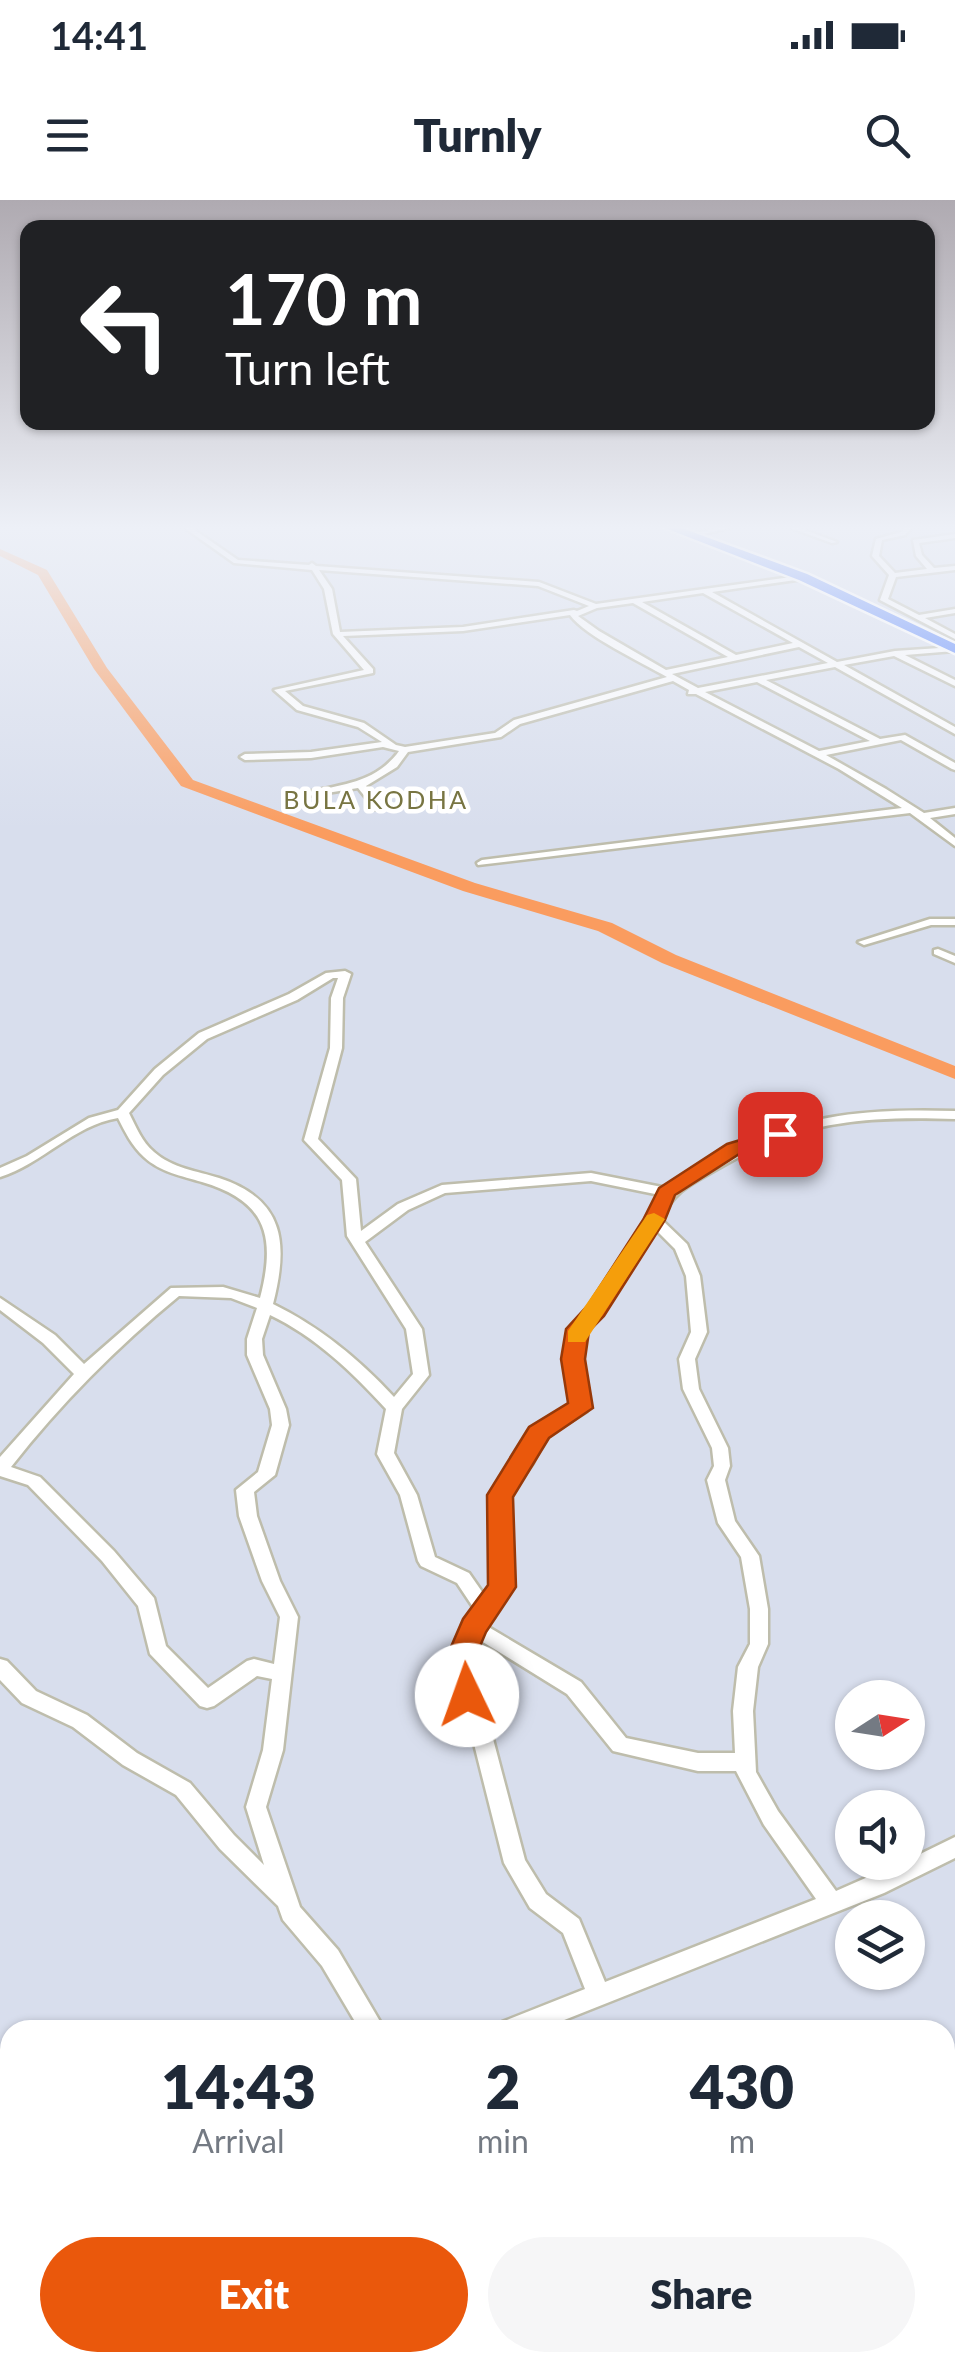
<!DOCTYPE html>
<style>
body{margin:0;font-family:Lato,sans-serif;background:#f6f6f7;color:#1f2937;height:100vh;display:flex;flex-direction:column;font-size:38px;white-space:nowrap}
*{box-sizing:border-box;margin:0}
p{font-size:32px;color:#747a83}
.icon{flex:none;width:55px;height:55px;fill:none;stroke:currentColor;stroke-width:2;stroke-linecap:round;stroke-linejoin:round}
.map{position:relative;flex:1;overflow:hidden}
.sheet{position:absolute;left:0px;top:1820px;width:955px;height:352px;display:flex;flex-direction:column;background:#fff;border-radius:30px 30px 0 0;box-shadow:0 2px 8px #0004}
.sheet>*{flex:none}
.hud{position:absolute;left:20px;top:20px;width:915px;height:210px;border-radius:20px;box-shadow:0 2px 8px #0004;background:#202124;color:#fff;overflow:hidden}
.needle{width:65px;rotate:78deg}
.buttons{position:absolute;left:835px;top:1480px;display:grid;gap:20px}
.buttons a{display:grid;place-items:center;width:90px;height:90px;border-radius:50%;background:#fff;box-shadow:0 2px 8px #0004;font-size:50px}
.pin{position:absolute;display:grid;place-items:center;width:85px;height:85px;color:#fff;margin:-42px;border-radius:20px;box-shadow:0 5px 15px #0006}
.me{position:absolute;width:110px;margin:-55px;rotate:357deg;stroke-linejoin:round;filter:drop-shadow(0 0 8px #0008)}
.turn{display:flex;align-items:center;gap:35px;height:210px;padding:0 40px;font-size:45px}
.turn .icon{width:130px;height:130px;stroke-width:2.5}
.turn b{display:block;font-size:70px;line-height:85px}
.eta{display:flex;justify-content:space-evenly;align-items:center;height:170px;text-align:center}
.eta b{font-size:60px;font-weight:800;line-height:70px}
.action{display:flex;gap:20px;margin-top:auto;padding:20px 40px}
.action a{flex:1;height:115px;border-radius:60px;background:#ea580c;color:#fff;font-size:40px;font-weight:800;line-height:115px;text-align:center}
.action a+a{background:#f6f6f7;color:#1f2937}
.status{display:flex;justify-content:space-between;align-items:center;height:70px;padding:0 50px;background:#fff;direction:ltr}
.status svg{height:28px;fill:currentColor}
header{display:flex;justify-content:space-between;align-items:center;height:130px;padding:0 40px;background:#fff;font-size:45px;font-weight:800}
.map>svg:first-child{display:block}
</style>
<div class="status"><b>14:41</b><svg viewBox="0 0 49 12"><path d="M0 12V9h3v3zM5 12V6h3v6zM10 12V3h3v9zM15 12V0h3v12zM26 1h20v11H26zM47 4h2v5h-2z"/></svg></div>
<header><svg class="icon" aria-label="menu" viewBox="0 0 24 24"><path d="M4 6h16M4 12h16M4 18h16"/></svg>Turnly<svg class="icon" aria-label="search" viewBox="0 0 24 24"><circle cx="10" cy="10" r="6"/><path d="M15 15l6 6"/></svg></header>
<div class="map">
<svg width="955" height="2172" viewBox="0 0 955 2172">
<rect width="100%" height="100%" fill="#d8deed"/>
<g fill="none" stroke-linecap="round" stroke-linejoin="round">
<path fill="#fa9c5f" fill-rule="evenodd" d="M0,349L47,370L107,468L193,580L475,683L612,723L676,755L955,866V879L662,763L598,731L463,691L181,586L94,469L38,375L0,356Z"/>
<defs>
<g id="minor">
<path d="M182,326H189L238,360L309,365L312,363L316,366L539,382L596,404L806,375L803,379L712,392L837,462L895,451L955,447L954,451L905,455L955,480V486L894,456L844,465L955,527V534L835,467L766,480L880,539L905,535L955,563V570L952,569L901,540L826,555L886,589L924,613L955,608V614L930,618L955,638V646L910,613L478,665L477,663L482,660L902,608L839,569L696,494H688L689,490L673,481L520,524L501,537L408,552L397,567L366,586L383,607L381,609H375L358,588L308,596V592C342,585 377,582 399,551L383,547L311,558L245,560L240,557L245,554L311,552L382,542L358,527L297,510L274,490L364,470L333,434L324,389L312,370L234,363ZM319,370L538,386L589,406L577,411L574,410L463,427L340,432L332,389ZM703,393L793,443L736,455L642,402ZM633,403L728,457L666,470L599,431L578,416L597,408ZM570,415C585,436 641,462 667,477L514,520L495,533L405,547L396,545L364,523L303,506L285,491L373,473V469L343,436L463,431ZM799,447L828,463L698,488L672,474ZM757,482L870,541L819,551L705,492Z"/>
<path d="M725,326H737L691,337L688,335Z"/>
<path d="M785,326H794L837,342L832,343Z"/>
<path d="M907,326H913L905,335L882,340L879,356L895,373L927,369L916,356L913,340L955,334V338L919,343L922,355L934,368L955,366V370L896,377L888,399L919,415L955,409V413L925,418L955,434V439L880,400L889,375L872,356L876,339L901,332Z"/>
<path d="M930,719H955V725H931L864,745L858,742Z"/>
<path d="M938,749L955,756V763L934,754V750Z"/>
<path d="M345,771L351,774L343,798L342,848L318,939L356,979L361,1031L398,1004L442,985L591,973L667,988C679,978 693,971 707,964C791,915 859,908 955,911V919C862,916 799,921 717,969C691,984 675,990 661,1019L687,1044L700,1076L707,1132L695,1159L699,1189L728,1248L730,1266L725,1280L735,1321L759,1356L768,1409V1444L758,1467L753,1511L756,1572L778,1611L836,1691L902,1662H908V1660L955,1637V1658L884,1693L539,1830H498L502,1822L585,1789L563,1733L530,1708L504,1663L468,1520L446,1470L464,1427L475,1410L457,1383L421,1366L418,1361L400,1295L377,1254L386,1209C352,1172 316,1137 270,1115L262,1139L263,1155L286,1209L289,1225L275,1275L254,1292L257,1316L280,1381L298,1417L283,1550L266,1607L300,1707L338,1750L385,1830H360L322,1766L283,1720L278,1706L220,1649L176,1595L123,1565L73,1527L22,1503L0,1480V1459L7,1461L36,1491L87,1515L137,1553L190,1583L234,1635L264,1665L246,1607L263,1550L272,1479L257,1476L214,1506L207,1508L200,1506L150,1454L138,1406L102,1361L28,1285L0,1276V1257L74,1174L43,1143L0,1110V1098L55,1135L84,1164L171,1088L223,1087L260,1098C276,1037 267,1001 202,982C182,976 160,972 144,957C132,946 125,932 118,918C74,925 42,964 0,977V968L27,956L89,918L118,910L155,869L199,833L289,794L326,773ZM333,778H338L331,798L330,848L304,940L342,980L347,1036L406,1129L413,1174L394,1197C359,1159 320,1127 273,1104C288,1045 286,1000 219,978C197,971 172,968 154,952C142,942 136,927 129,913L163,875L207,839L297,800ZM591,981L660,995L591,1107L569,1129L565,1159L572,1205L532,1229L520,1257L491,1295L493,1386L485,1396L469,1373L435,1357L417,1295L394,1253L402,1209L429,1175L422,1129L365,1042L408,1010L445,993ZM655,1029L675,1049L686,1076L691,1132L679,1159L683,1189L712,1248L714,1266L707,1280L718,1323L741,1357L750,1409V1444L738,1467L733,1511L735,1553H698L626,1538L581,1482L485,1425L494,1418L495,1411L511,1387L509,1296L533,1263L545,1237L587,1211L589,1207L581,1159L585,1131L601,1115ZM179,1096L231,1098L257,1108L247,1139V1155L270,1209L272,1225L258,1272L236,1290L239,1316L262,1381L280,1417L274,1464L254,1459L247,1461L208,1488L166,1446L154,1398L114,1351L40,1277L11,1267C61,1203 117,1147 179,1096ZM478,1439L567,1494L613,1551L698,1571H736L764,1625L816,1699L605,1782L579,1719L546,1694L525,1660L488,1520L466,1470Z"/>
<path d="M10,2111V2139L0,2143V2115Z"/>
</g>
<path id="trunk" d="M660,326H676L807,374L955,444V453L799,380Z"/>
</defs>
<use href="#minor" stroke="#bebdac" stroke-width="5"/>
<use href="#trunk" stroke="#fff" stroke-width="5"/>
<use href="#minor" fill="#fff" fill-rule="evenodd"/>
<use href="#trunk" fill="#4e7efe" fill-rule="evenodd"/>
</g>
<linearGradient id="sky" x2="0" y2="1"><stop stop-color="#afaab1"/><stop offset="0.52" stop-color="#edf0f7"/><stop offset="1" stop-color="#edf0f7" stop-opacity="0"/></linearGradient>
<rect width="955" height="630" fill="url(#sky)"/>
<path fill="#ea580c" stroke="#983908" stroke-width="2.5" d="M780,928L787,930V938L741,953L675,995L665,1020L604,1116L589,1131L585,1159L593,1208L549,1238L513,1297L516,1387L486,1432L470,1470L482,1495L477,1504L467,1507L456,1504L441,1470L463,1419L488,1385L487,1295L529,1227L568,1203L561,1159L566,1129L588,1105L643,1020L659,988L727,944Z"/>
<path fill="#f59e0b" d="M654,1013L665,1019L585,1142H568V1131L647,1015Z"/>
<g text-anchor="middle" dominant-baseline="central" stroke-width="9" stroke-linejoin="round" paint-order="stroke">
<g font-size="25" letter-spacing="2.5" fill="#787542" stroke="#fff">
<text x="376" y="599">BULA KODHA</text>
</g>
</g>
</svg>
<div class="buttons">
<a><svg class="needle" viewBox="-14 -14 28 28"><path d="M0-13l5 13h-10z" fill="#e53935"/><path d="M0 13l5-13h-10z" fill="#747a83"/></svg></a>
<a><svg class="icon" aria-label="sound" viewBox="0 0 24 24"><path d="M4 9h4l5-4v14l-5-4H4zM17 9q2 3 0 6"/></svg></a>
<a><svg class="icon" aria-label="layers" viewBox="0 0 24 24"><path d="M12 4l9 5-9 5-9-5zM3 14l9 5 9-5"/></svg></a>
</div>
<div class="pin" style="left:780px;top:934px;background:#d93025"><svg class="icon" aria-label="arrive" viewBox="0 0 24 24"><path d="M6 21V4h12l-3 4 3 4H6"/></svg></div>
<svg class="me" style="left:467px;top:1495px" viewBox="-20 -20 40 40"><circle r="19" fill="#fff"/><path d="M0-13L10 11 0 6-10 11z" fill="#ea580c"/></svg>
<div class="hud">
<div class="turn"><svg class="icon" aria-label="left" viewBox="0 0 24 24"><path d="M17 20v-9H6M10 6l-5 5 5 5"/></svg><div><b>170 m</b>Turn left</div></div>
</div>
<section class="sheet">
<div class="eta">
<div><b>14:43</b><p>Arrival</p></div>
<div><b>2</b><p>min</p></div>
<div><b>430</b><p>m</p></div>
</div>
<div class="action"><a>Exit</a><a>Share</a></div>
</section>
</div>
